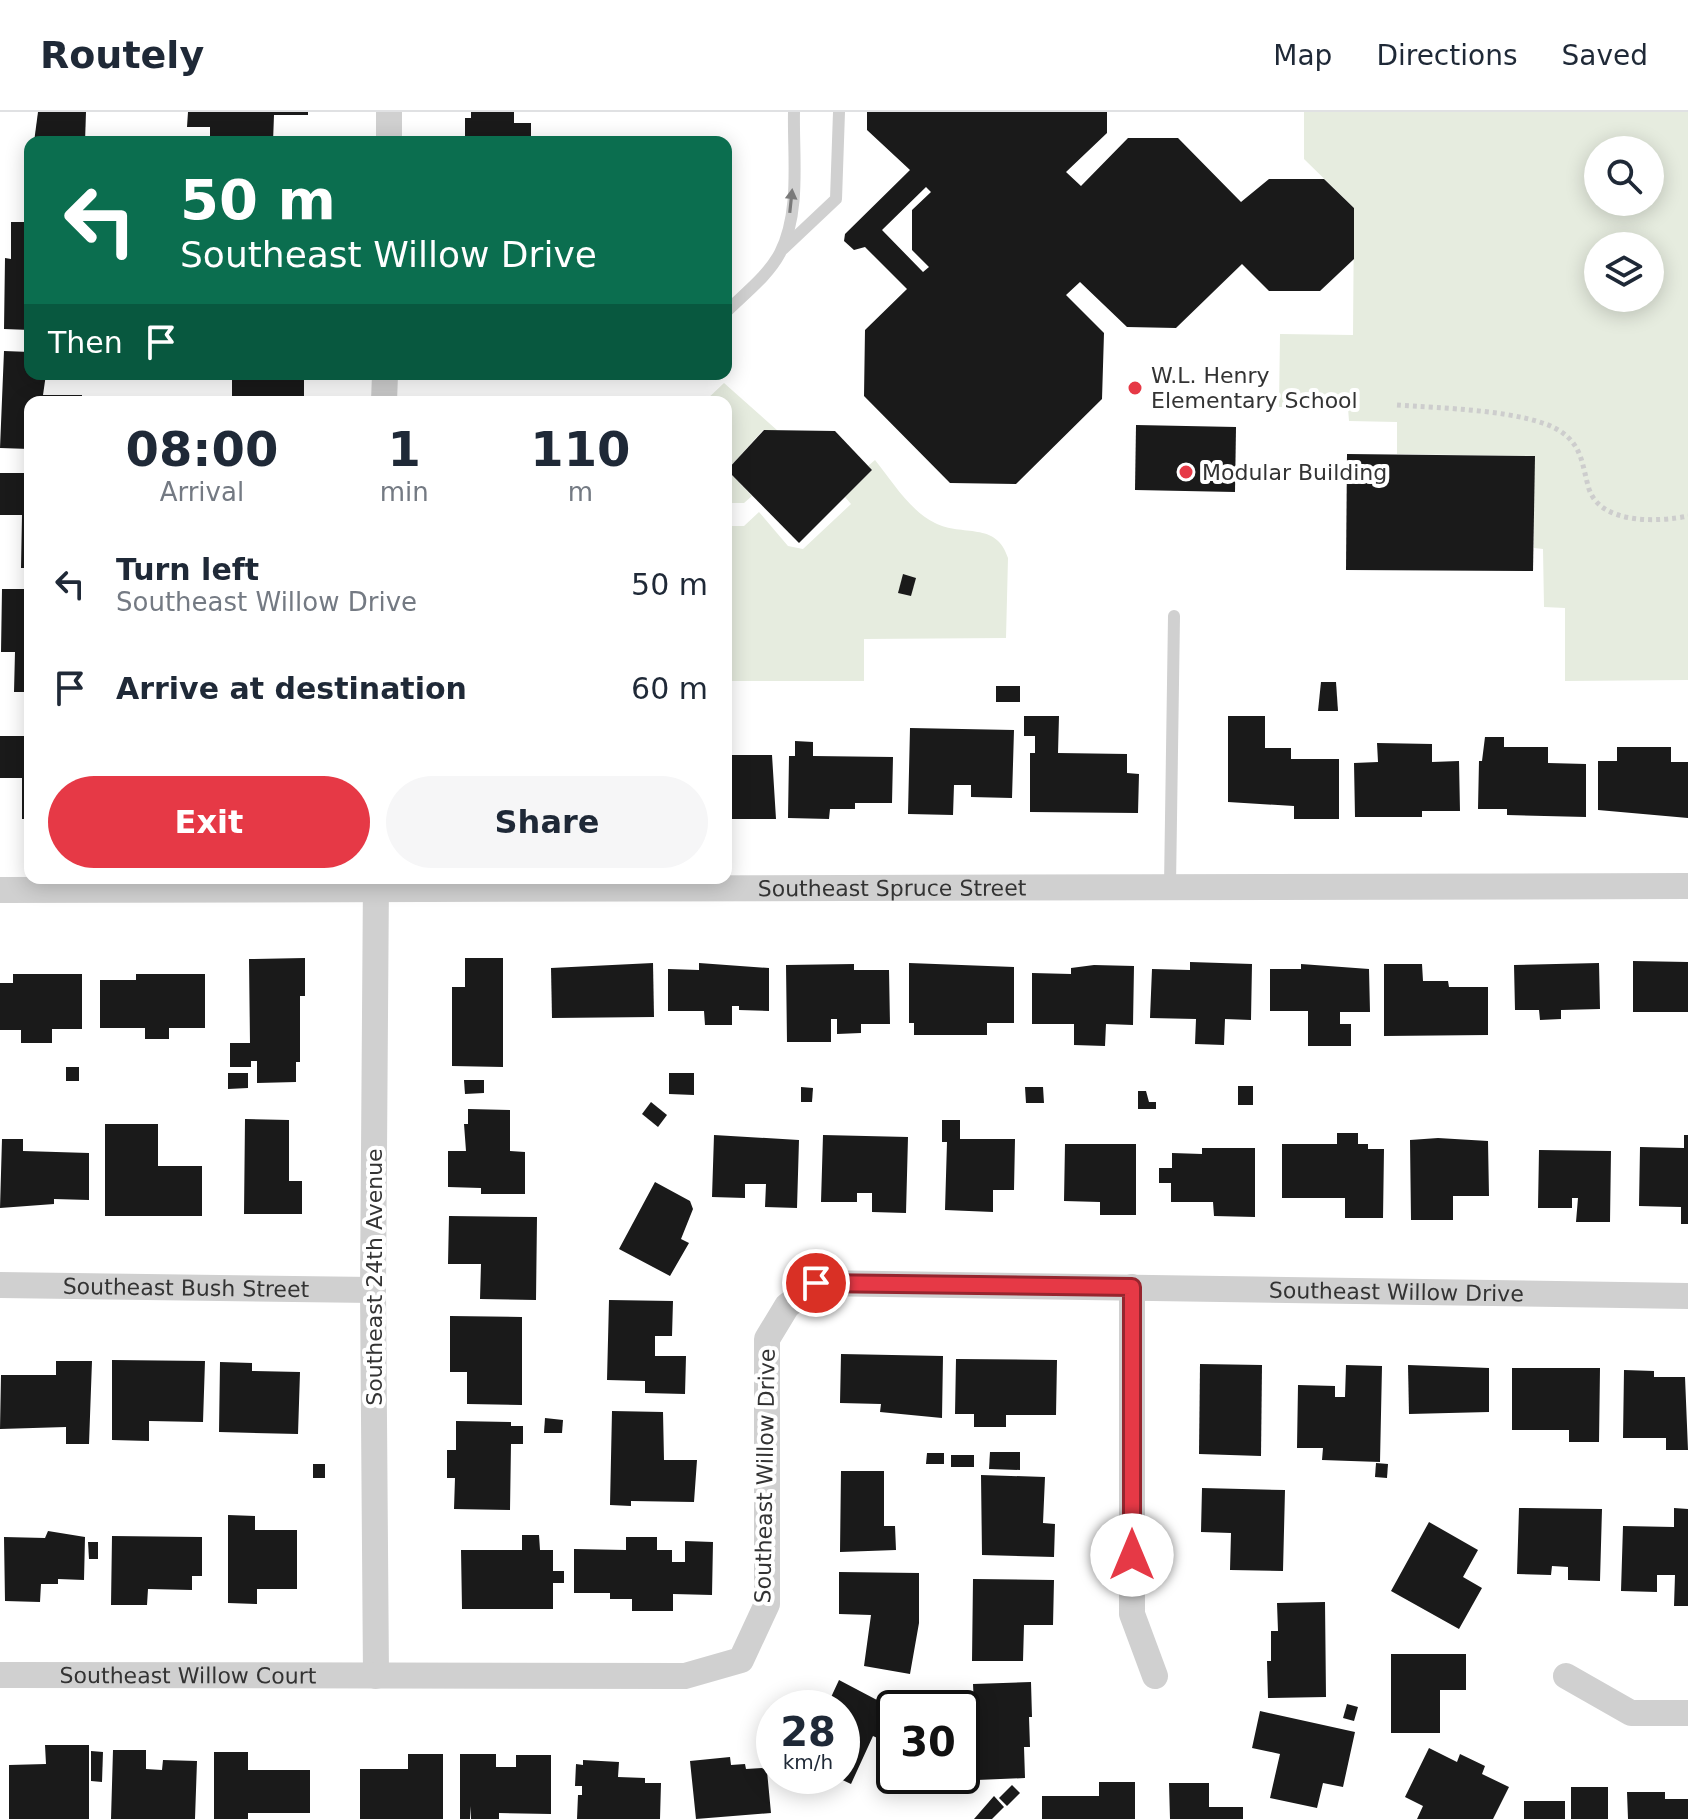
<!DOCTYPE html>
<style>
body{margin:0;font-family:"DejaVu Sans",sans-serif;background:#f6f6f7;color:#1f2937;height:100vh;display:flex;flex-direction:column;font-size:30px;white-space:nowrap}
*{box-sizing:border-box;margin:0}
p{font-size:26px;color:#747a83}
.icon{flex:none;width:44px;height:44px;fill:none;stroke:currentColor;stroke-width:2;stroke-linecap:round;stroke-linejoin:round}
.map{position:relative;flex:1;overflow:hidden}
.side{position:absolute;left:24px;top:284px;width:708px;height:488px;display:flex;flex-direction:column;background:#fff;border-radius:16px;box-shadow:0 4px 20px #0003}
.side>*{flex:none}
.guide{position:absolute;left:24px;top:24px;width:708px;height:244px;border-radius:16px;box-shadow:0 4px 20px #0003;background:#0b6e4f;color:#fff;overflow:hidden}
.tools{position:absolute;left:1584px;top:24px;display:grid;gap:16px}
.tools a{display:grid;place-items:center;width:80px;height:80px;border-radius:50%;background:#fff;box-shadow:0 4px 20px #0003;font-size:40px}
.speed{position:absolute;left:756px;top:1578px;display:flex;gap:16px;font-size:40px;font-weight:700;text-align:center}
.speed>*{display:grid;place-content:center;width:104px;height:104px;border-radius:50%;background:#fff;box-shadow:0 4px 20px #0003;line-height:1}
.speed small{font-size:20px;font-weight:400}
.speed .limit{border:4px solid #111;border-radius:12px;background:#fff;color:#111}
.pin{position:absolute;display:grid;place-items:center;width:68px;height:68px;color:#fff;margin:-34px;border:4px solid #fff;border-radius:50%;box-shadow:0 2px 8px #0007}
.me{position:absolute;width:88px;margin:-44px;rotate:0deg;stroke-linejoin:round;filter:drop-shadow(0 0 6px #0008)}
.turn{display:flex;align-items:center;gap:28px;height:168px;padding:0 24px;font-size:36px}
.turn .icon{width:104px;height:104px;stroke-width:2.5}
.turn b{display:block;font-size:56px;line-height:68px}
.then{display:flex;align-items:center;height:76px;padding:0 24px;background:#0003;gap:16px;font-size:30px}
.eta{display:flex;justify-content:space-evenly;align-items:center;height:136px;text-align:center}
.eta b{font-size:48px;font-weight:800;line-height:56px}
.primary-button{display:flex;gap:16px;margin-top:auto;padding:16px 24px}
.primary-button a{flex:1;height:92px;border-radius:48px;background:#e63946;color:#fff;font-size:32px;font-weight:800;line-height:92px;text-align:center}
.primary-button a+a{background:#f6f6f7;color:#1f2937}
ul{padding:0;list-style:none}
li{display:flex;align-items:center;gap:24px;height:104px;padding:0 24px}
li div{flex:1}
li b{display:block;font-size:30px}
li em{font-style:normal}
header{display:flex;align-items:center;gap:48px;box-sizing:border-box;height:112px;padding:0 40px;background:#fff;border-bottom:2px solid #e0e1e3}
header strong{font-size:38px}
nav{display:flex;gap:44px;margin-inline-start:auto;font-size:28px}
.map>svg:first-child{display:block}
</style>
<header>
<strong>Routely</strong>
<nav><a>Map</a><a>Directions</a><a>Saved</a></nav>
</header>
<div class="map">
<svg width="1688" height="1707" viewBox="0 0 1688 1707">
<rect width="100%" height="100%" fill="#fff"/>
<g fill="#e6ecdf" fill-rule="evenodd">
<path d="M1304,0H1688V568L1565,569V496L1544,495L1543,437L1534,436V344L1397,342V310L1349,309L1348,296L1279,295L1280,222L1353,223L1354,96L1304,47ZM1598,38H1650V90H1598ZM1598,134H1650V186H1598Z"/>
<path d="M724,271L778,319L763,318L727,358L752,384L744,391H726V290H704Z"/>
<path d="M875,348C892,369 910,399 935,411C962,425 997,409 1008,446L1006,526L864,527V569H726V414H744L759,400L788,434L803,437L851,392L845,385L872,358L868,354Z"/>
</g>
<g fill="#1a1a1a" fill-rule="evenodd">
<path d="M38,0H86L85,30H34Z"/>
<path d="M188,0H308V3H274L273,30L210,27V15H187Z"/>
<path d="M471,0H514V11H531V30H465V6H471Z"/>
<path d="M867,0H1107V21L1066,60L1081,74L1128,26H1178L1241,90L1269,67H1324L1354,96V147L1320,179H1269L1242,152L1176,216L1127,215L1080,170L1066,183L1104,221L1102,287L1016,372L950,371L864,284L865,218L907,177L865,135L854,138L844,129L845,122L910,58L867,18ZM926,75L931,80L912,98V138L929,155L923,160L882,118Z"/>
<path d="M26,39H30V79H25Z"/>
<path d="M11,110H30V218L4,217L5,146L11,147Z"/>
<path d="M4,239L30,240V262H46L43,283H82V290H30V337L0,336Z"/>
<path d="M215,262H304V289H232V265H215Z"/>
<path d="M1136,313L1236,315L1235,380L1135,378Z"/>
<path d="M764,318L835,319L872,358L799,431L727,358Z"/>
<path d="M1347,342L1535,344L1533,459L1346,458Z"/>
<path d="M0,361H30V456H21L22,403H0Z"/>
<path d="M903,462L916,466L911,484L898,481Z"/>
<path d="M2,477H30V580H14L15,540H1Z"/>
<path d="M1321,570H1336L1338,599H1318Z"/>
<rect x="996" y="574" width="24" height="16"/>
<path d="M1024,604H1059L1058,641L1127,642V661L1139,662L1138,701L1030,700V641H1035V624H1024Z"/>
<path d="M1228,604H1265V636H1291V647H1339V707H1294V694L1228,690Z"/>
<path d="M910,616L1014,618L1012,686L971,685V673H954L953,703L908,702Z"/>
<path d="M0,624H30V707H22V666H0Z"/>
<path d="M1485,625H1504V635H1548V651L1586,652V705L1507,703V697H1478L1479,649H1482Z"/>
<path d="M795,629L813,630V644L893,645L892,691H855V697H830L829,707L788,706L789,644H795Z"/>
<path d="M1377,631L1432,632V650L1459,649L1460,699H1422V705H1355L1354,651L1378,650Z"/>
<path d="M1617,635H1671V650H1688V706L1598,698V649H1617Z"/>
<path d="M726,643H772L776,707H728Z"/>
<path d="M305,846V884H300V950H296V970L257,971V949H251V955H230V931H250L249,847Z"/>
<path d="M465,846H503V955L452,954V875H465Z"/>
<path d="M1633,849L1688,850V900H1633Z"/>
<path d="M1190,850L1252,852L1251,908L1225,907L1224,933L1195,932L1196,907L1150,906L1152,857L1190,858Z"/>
<path d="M653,851L654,905L552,906L551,856Z"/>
<path d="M699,851L769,856V899L739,898V894H732V913H705L704,899H668V857L699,858Z"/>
<path d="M909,851L1014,855V911H987V923H914V911H909Z"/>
<path d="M1599,851L1600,897L1561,898V907L1540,908L1539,898H1515L1514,853Z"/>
<path d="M854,852V858H889L890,912H861V921L837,922V907H831V930H787L786,853Z"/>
<path d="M1301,852L1369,857L1370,900H1340V912H1351V934H1308V899H1270V857H1301Z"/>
<path d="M1384,852H1422L1423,869H1448L1449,875H1488V923L1384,924Z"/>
<path d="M1094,853L1134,854L1133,913L1106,912L1105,934L1074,933V912H1032V861L1071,862V856Z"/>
<path d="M13,862H82V917H52V931H21V918H0V871H13Z"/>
<path d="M136,862H205V916H169V927H145V916H100V868H136Z"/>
<rect x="66" y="955" width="13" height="14"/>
<path d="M228,961H248V976L228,977Z"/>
<path d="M669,961H694V983L669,982Z"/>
<path d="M464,968H484V981L465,982Z"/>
<rect x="1238" y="974" width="15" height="19"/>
<path d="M801,975L813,976L812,990H801Z"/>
<path d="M1025,975H1043L1044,991H1026Z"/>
<path d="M1138,979H1146L1149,990H1156V997H1138Z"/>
<path d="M651,990L667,1003L658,1015L642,1002Z"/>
<path d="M468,997L510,998V1039L525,1040V1082H481V1076L448,1075V1039H466L464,1012H468Z"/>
<path d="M245,1007L289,1008V1069H302V1102H244Z"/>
<path d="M942,1008H960V1027H1015L1014,1078H993V1100L945,1098L947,1030H942Z"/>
<path d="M105,1012H158V1054H202V1104H105Z"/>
<path d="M1337,1021H1358V1032H1368V1037H1384L1383,1106H1345V1086H1282V1032H1337Z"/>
<path d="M714,1023L799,1028L797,1096L765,1095L766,1072H745V1086L712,1085Z"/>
<path d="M823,1023L908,1025L906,1101L872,1100V1081H857V1090H821Z"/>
<path d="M1684,1023H1688V1112H1681V1095L1639,1094L1640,1035L1684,1036Z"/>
<path d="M1438,1026L1488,1029L1489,1084H1453V1108H1411L1410,1028Z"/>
<path d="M2,1027H23V1039L89,1041V1088L54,1087V1092L0,1096Z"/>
<path d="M1065,1032H1136V1103H1100V1090L1064,1089Z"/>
<path d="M1202,1036H1255V1105L1214,1104L1213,1090H1171V1071H1159V1056H1172V1041L1202,1042Z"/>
<path d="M1539,1038L1611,1039L1610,1110H1576L1578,1086H1572V1096H1538Z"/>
<path d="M655,1070L690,1089L693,1097L681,1127L689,1131L670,1164L619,1137Z"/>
<path d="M449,1104L537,1105L536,1188L480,1187L481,1152H448Z"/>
<path d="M609,1188L673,1189L672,1224H655V1244H686L685,1282L645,1281V1269L607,1268Z"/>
<path d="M450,1204L522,1205V1293L467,1292V1260H450Z"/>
<path d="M841,1242L943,1244L942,1306L880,1300L881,1292L840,1291Z"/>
<path d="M956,1247L1057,1248L1056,1303H1006V1315H974V1302H955Z"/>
<path d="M112,1248L205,1249L203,1310L149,1309V1329L112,1328Z"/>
<path d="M56,1249H92L89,1332H66V1315L0,1317L1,1263H56Z"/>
<path d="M220,1250L252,1251V1259L300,1260L298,1322L219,1320Z"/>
<path d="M1200,1252L1262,1253L1261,1344L1199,1342Z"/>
<path d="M1346,1253L1382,1254L1380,1350L1322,1348L1323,1336H1297L1298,1273L1335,1274V1285H1345Z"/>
<path d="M1408,1253L1489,1256V1300L1409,1302Z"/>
<path d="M1512,1256H1600L1599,1330H1569V1318H1512Z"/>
<path d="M1624,1258L1654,1259V1265H1685L1688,1338H1666V1326H1623Z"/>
<path d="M612,1299L663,1300L664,1348H697L694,1390L631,1389V1394L610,1393Z"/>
<path d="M545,1306L563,1308L562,1321H544Z"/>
<path d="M456,1309L511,1310V1314H523V1332H511L510,1398L454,1397L455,1366H447V1338H456Z"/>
<path d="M990,1340H1020V1358L989,1357Z"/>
<path d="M927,1341H944V1352H926Z"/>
<rect x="951" y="1343" width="23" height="12"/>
<path d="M1376,1351L1388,1352L1387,1366L1375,1365Z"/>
<rect x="313" y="1352" width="12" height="14"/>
<path d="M841,1359H884V1414H895L896,1438L840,1440Z"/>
<path d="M981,1363L1045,1365L1043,1411L1055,1412L1054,1445L982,1443Z"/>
<path d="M1202,1376L1285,1378L1283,1459L1230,1458L1231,1421L1201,1420Z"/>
<path d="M1519,1396L1602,1397L1600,1469L1568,1468V1455L1552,1454L1551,1463L1517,1462Z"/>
<path d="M1674,1396L1688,1397V1494H1674L1675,1463H1657V1480L1621,1479L1623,1414L1674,1415Z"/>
<path d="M228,1403L255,1404V1418H297V1477H257V1492L228,1491Z"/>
<path d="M1429,1410L1478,1438L1463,1465L1482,1476L1459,1517L1391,1479Z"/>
<path d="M48,1419L85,1425L84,1468L58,1467V1472H41L40,1490L5,1489L4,1425L45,1426Z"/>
<path d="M522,1423H539L540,1438H553V1459H564V1471H553V1497H462L461,1438H522Z"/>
<path d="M112,1424L202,1425V1464H192V1478L148,1477L147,1493H111Z"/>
<path d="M626,1425H657V1438H672V1450H685V1429L713,1430L712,1483L673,1482V1499H632V1487H610V1481H574V1437L626,1438Z"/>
<path d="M88,1430H98V1447H89Z"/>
<path d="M839,1460L919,1461V1511L910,1562L864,1554L871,1503L839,1502Z"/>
<path d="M973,1467L1054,1468L1053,1513H1024L1023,1549H972Z"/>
<path d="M1325,1490L1326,1585L1268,1586L1267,1549H1271V1519H1278L1277,1491Z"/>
<path d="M1391,1542H1466V1578H1440V1621H1391Z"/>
<path d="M839,1568L894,1597V1624L890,1632L873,1624L851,1672L834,1664H842V1596H826Z"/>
<path d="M1031,1570L1032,1605H1029L1030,1635H1024L1025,1666L977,1668L973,1572Z"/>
<path d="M1347,1592L1358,1595L1354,1609L1343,1606Z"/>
<path d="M1260,1599L1355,1620L1343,1675L1323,1671L1317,1696L1270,1686L1280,1642L1252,1636Z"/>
<path d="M45,1633H89V1707H9V1653L46,1652Z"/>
<path d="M1429,1636L1457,1650L1460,1642L1485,1654L1482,1662L1509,1675L1493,1707H1417L1423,1694L1405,1685Z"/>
<path d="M113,1638H146V1657L162,1658L163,1648L197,1649L195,1707H111Z"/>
<path d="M91,1639L103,1640L102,1670L91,1669Z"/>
<path d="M214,1640H248V1658H310V1701H248V1707H214Z"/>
<path d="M408,1642H443V1707H360V1657H408Z"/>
<path d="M460,1642H496V1655H516V1643H551V1702L499,1701V1707H471V1694L470,1707H460Z"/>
<path d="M730,1645L731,1653L745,1652L746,1657L762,1656L767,1659L771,1701L696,1707L690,1649Z"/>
<path d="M583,1648L619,1650L618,1665L645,1666V1671H661L660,1707H577L578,1683H582V1674H575L576,1652L583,1653Z"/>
<path d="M1099,1670H1135V1707H1042V1684H1099Z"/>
<path d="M1169,1671H1209V1695H1243V1707H1170Z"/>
<path d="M1012,1673L1020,1681L1007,1694L999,1686Z"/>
<rect x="1571" y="1675" width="37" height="32"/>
<path d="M1627,1680H1665V1687H1688V1707H1628Z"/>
<path d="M994,1684L1004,1695L992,1707H974Z"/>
<rect x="1524" y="1689" width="41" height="18"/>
</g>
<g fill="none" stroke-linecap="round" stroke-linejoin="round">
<path stroke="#cdcdcd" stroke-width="5" stroke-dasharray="4 4" stroke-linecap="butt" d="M1397,293C1438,296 1528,298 1560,319C1583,334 1582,354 1589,377C1601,413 1659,410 1688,404"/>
<g stroke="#d0d0d0" stroke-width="12">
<path d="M783,137L836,87L839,0"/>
<path d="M726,200C744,182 768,164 780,141C801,100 793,44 794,0"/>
<path d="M1170,774L1174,504"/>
</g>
<g stroke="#d0d0d0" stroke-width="26">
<path d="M389,30V0"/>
<path d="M384,290L385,262"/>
<path d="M376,766L373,1178L376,1564"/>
<path id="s1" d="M0,778L1688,774"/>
<path id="s2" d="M0,1173L373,1178"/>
<path d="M1132,1175V1502L1155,1564"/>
<path id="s3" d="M0,1563L685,1564L741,1548L767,1492V1227L787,1194L816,1171L1688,1184"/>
<path d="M1566,1564L1631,1601H1688"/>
</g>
</g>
<defs><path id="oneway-solid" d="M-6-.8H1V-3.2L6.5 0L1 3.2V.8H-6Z" transform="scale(2)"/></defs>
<use fill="#7a7a7a" href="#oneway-solid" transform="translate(791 89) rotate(-84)"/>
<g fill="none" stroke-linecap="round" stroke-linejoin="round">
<defs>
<path id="route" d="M816,1171L1132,1175V1443"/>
</defs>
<use href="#route" stroke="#96252e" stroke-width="20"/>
<use href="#route" stroke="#e63946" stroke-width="14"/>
</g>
<g fill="#e63946" stroke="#fff" stroke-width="3">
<circle cx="1135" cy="276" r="8"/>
<circle cx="1186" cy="360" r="8"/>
</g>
<g text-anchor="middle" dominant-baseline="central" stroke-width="8" stroke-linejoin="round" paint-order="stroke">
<g font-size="22" fill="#333" stroke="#fff" text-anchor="start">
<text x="1151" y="263">W.L. Henry<tspan x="1151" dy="25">Elementary School</tspan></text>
<text x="1202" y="360">Modular Building</text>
</g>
<g font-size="22" fill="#333" stroke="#fff">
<text stroke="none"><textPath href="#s1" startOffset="892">Southeast Spruce Street</textPath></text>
<text transform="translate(374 1165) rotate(-90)">Southeast 24th Avenue</text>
<text stroke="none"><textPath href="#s2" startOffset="186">Southeast Bush Street</textPath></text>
<text stroke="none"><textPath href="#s3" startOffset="1726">Southeast Willow Drive</textPath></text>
<text transform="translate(765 1364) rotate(-89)">Southeast Willow Drive</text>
<text stroke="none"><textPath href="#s3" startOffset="188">Southeast Willow Court</textPath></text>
</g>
</g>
</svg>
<div class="tools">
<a><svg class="icon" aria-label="search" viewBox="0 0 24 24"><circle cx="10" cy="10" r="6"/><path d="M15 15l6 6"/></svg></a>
<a><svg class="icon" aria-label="layers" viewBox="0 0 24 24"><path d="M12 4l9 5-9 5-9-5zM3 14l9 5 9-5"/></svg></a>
</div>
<div class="speed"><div>28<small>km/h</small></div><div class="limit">30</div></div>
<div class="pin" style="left:816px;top:1171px;background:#d93025"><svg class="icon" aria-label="arrive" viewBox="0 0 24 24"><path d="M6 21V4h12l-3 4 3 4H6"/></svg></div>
<svg class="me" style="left:1132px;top:1443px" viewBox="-20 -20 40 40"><circle r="19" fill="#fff"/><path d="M0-13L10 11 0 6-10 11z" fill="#e63946"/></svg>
<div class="guide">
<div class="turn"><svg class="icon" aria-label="left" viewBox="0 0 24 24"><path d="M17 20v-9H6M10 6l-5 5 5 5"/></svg><div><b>50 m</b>Southeast Willow Drive</div></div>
<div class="then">Then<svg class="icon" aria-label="arrive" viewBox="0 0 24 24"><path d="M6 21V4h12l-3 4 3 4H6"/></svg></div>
</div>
<section class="side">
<div class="eta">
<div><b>08:00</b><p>Arrival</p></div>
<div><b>1</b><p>min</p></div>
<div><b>110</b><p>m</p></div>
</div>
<ul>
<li><svg class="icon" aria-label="left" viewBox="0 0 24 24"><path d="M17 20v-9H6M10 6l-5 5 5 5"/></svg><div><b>Turn left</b><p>Southeast Willow Drive</p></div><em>50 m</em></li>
<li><svg class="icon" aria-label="arrive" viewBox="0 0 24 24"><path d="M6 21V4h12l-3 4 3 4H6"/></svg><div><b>Arrive at destination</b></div><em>60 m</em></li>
</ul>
<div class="primary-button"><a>Exit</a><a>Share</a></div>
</section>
</div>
